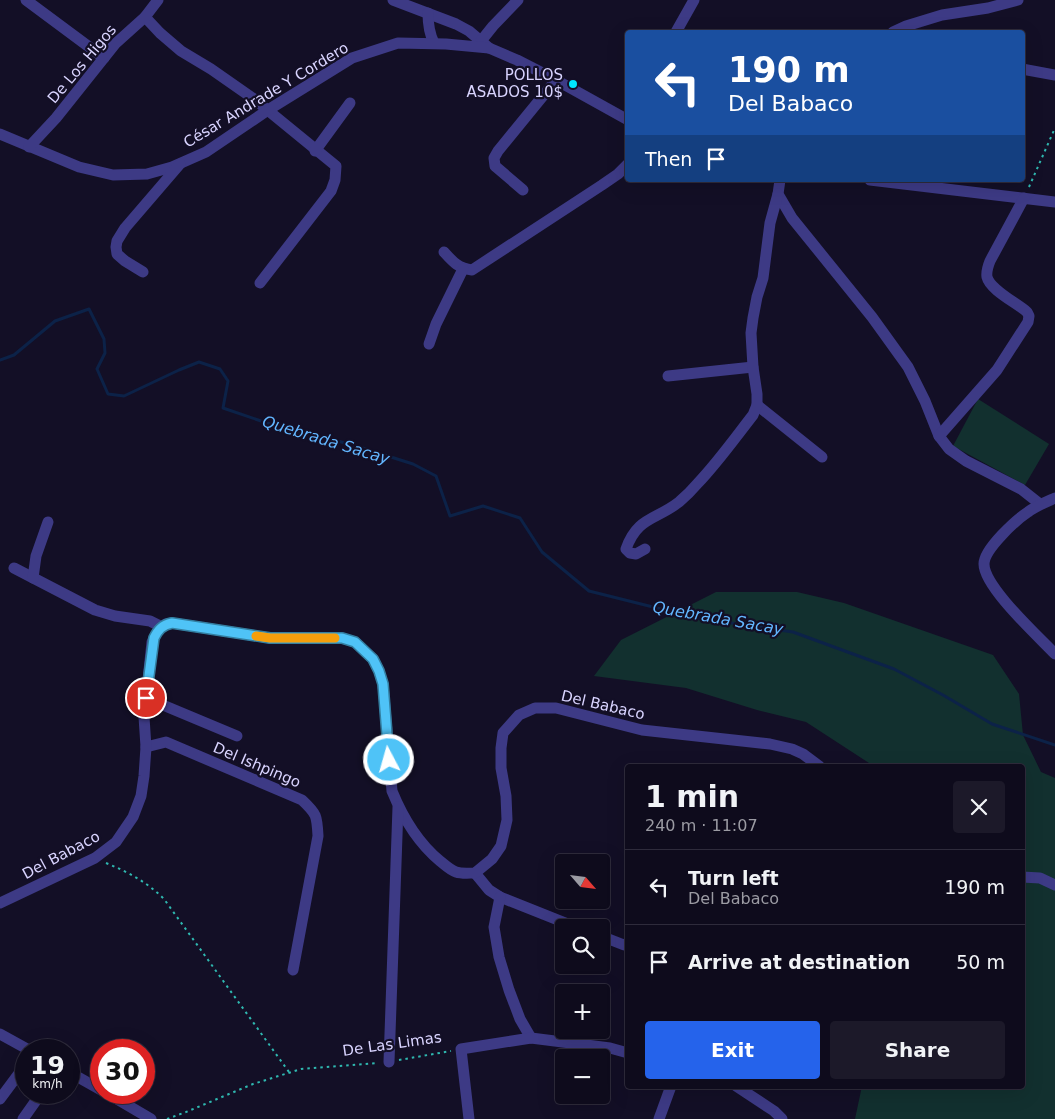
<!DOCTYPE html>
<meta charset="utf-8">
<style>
body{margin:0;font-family:"DejaVu Sans",sans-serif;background:#1c1929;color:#f1f3f6;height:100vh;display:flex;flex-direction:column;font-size:19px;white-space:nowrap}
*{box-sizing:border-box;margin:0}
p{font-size:16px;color:#9b9ba3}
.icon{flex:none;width:28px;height:28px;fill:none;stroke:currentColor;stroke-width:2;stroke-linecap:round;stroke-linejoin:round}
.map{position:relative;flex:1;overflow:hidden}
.drawer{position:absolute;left:625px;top:764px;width:400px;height:325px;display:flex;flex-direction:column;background:#0e0b1c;border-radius:5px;box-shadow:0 5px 20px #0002,0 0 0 1px #2e2b3b}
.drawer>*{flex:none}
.hud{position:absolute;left:625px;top:30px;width:400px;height:152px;border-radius:5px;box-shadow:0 5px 20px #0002,0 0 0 1px #2e2b3b;background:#1a4fa0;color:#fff;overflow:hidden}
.needle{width:32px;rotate:118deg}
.fabs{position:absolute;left:555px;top:854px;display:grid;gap:10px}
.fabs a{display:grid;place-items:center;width:55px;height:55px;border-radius:5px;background:#0e0b1c;box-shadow:0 5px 20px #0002,0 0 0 1px #2e2b3b;font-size:25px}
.speed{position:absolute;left:15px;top:1039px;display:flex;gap:10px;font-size:25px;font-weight:700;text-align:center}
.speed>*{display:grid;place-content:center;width:65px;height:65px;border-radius:50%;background:#0e0b1c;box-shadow:0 5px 20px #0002,0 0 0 1px #2e2b3b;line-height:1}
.speed small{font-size:12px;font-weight:400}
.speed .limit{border:8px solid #d22;background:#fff;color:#111}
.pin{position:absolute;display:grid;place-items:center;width:42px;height:42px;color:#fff;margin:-21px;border:2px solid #fff;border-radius:50%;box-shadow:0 1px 5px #0007}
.me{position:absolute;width:55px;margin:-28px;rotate:354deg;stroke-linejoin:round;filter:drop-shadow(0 0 4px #0008)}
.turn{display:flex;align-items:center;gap:18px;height:105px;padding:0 20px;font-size:22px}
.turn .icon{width:65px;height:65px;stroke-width:2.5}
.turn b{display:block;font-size:35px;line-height:42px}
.then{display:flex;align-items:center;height:48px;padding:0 20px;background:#0003;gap:10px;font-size:19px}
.round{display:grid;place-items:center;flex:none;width:52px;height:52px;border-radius:5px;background:#1c1929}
.head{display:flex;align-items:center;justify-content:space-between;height:85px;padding:0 20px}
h1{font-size:30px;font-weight:700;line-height:38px}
.cta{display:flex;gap:10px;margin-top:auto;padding:10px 20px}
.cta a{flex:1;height:58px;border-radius:5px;background:#2563eb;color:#fff;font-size:20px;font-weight:700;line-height:58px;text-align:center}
.cta a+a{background:#1c1929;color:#f1f3f6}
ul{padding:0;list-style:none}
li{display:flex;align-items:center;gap:15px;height:75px;padding:0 20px;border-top:1px solid #2e2b3b}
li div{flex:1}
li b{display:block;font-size:19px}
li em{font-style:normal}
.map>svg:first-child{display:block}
</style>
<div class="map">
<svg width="1055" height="1119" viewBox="0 0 1055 1119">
<rect width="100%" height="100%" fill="#130f26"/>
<g fill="#12302f">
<path d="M978,399L1049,444L1025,485L953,446Z"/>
<path d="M716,592H797L844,603L993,655L1019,694L1023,735L1041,772L1055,778V1119H855L862,1086H1022V766H873L869,763L806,722L757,710L686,688L594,676L621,640Z"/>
</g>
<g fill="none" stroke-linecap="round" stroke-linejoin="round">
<path stroke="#0c2248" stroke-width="3" d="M0,360L14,355L55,321L89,309L104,339L105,353L97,369L108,394L124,396L179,370L199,362L220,369L228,381L223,408L267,423L353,445L413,464L436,476L450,516L483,506L520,518L542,552L589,591L697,618L793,632L894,669L943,695L992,724L1055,745"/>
<g stroke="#2fb8b0" stroke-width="2" stroke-dasharray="2.5 4" stroke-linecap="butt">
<path d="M1029,187L1055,128"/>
<path d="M106,863C128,872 147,882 164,899L289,1072"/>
<path d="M399,1060L451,1051"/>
<path d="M167,1119L186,1112L253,1084L301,1069L377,1063"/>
</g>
<g stroke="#3d3a85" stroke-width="11">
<path d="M26,0L104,58"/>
<path d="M393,0L456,24L469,31L489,48"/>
<path d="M428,13C428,24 429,33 434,43"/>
<path d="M145,17L160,33L181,51L211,69L254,99L336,166L335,180L331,191L260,283"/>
<path d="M676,32L694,0"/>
<path d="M893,32L906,26L942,15L988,8L1018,0"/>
<path d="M481,41L493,26L518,0"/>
<path d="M1022,69L1055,75"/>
<path d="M0,134L79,167L113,175L147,174L172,167L206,152L268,110L352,58L398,43L446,44L489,48L517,60L556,80L628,120"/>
<path d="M29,147L56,118L115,44L145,17L158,0"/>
<path d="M315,151L350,103"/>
<path d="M780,180L778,194L792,218L872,317L908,367L925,401L939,436L949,449L966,461L1021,489L1040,504"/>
<path d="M870,180L1055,202"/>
<path d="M523,190L495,166L494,158L498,151L556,80"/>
<path d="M444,252C453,262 458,268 472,270L602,185L618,174L628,164"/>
<path d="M143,272L125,261L117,254L116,247L117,241L125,228L180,164"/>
<path d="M429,344L436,324L463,269"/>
<path d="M668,376L753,367"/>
<path d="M757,405L822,457"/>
<path d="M939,436L997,370L1028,322L1029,316L1027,312C1017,303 990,290 987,277C986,271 988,266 990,261L1024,198"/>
<path d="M1055,498C1046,502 1036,506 1028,512C1016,520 984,549 984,564C984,587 1038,636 1055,654"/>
<path d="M645,549L636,554L630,553L626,549C637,517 656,520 679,502C685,497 692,490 698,483C718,462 735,438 753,415L757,405V394L753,367L751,333L753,318L757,297L763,278L770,223L778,194"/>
<path d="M14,568L95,610L115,616L150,621L162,627"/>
<path d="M33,578L36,556L48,522"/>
<path d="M146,698L237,736"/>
<path d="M146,747L166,742L302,800C317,814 317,816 318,836L293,970"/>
<path d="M475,873L489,890L500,897L578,928"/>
<path d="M1022,877L1040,878L1055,885"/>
<path d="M500,897L494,927L499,957L509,990L520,1019L531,1038"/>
<path d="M0,903L95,858L116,842L133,817L141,796L144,776L146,747L144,717L152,642L159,629L166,624L172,623L270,638H342L355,642L373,659L379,671L383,684L392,791C403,818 417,842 440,861C445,865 450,870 456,872C462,874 469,873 475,873L492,859L501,846L507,820L506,796L501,768V748L503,733L519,715L535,708H556L642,730L770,744L792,749L803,754L819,766"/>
<path d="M601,936L624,945L628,943"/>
<path d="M0,1034L29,1050"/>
<path d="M389,1062L398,807"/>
<path d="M69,1072L101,1090"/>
<path d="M736,1086L774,1111L782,1119"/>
<path d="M105,1092L151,1119"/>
<path d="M0,1099L26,1064"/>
<path d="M23,1119L42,1092"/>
<path d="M469,1119L461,1049L531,1038L610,1048L628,1053"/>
<path d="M659,1119L671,1086"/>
</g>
</g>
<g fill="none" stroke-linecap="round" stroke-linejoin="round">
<defs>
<path id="route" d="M146,698L154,638C158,630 162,625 172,623L270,638H342L355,642L373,659L379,671L383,684L389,760"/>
</defs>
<use href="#route" stroke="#337fa1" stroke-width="12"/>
<use href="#route" stroke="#4fc3f7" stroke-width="9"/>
<path stroke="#f59e0b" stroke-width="9" d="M256,636L270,638H335"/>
</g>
<circle fill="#00e5ff" stroke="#130f26" stroke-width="2" cx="573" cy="84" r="5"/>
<g text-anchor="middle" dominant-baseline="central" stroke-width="4.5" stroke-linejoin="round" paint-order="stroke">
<g font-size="15" fill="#d9d4ff" stroke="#130f26">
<text transform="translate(82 64) rotate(-50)">De Los Higos</text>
<text transform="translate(266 95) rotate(-31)">César Andrade Y Cordero</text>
<text transform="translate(603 705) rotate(13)">Del Babaco</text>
<text transform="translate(257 765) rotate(23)">Del Ishpingo</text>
<text transform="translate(61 855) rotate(-28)">Del Babaco</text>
<text transform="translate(392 1044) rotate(-8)">De Las Limas</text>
</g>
<g font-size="15" fill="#d9d4ff" stroke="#130f26" text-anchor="end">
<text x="563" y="75">POLLOS<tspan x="563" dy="17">ASADOS 10$</tspan></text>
</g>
<g font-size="16" font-style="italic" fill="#62b6ff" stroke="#130f26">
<text transform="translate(326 440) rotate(17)">Quebrada Sacay</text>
<text transform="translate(718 618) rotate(10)">Quebrada Sacay</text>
</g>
</g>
</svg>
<div class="fabs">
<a><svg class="needle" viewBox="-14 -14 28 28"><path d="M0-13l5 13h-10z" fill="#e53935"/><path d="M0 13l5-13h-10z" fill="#9b9ba3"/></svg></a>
<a><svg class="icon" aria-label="search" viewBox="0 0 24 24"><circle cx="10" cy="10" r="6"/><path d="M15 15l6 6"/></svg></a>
<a>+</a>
<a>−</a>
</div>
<div class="speed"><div>19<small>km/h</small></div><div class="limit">30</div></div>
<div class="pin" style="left:146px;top:698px;background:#d93025"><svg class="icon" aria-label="arrive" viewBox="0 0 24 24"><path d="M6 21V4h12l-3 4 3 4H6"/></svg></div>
<svg class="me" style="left:389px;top:760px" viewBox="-20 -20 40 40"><circle r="17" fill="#4fc3f7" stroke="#fff" stroke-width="3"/><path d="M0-11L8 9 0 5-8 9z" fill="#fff"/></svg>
<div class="hud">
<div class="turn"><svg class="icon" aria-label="left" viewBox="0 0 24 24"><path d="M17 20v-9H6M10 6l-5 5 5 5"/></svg><div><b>190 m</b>Del Babaco</div></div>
<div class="then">Then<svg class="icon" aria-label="arrive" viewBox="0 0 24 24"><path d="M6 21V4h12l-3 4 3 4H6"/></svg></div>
</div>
<section class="drawer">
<div class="head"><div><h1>1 min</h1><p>240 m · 11:07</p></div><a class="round"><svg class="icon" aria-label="close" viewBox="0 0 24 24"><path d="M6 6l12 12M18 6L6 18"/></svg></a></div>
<ul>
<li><svg class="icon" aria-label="left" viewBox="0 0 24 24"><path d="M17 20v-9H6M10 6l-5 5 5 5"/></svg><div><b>Turn left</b><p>Del Babaco</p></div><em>190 m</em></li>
<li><svg class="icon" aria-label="arrive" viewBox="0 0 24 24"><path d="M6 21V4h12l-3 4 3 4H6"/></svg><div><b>Arrive at destination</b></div><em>50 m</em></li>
</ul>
<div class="cta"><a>Exit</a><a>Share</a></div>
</section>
</div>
